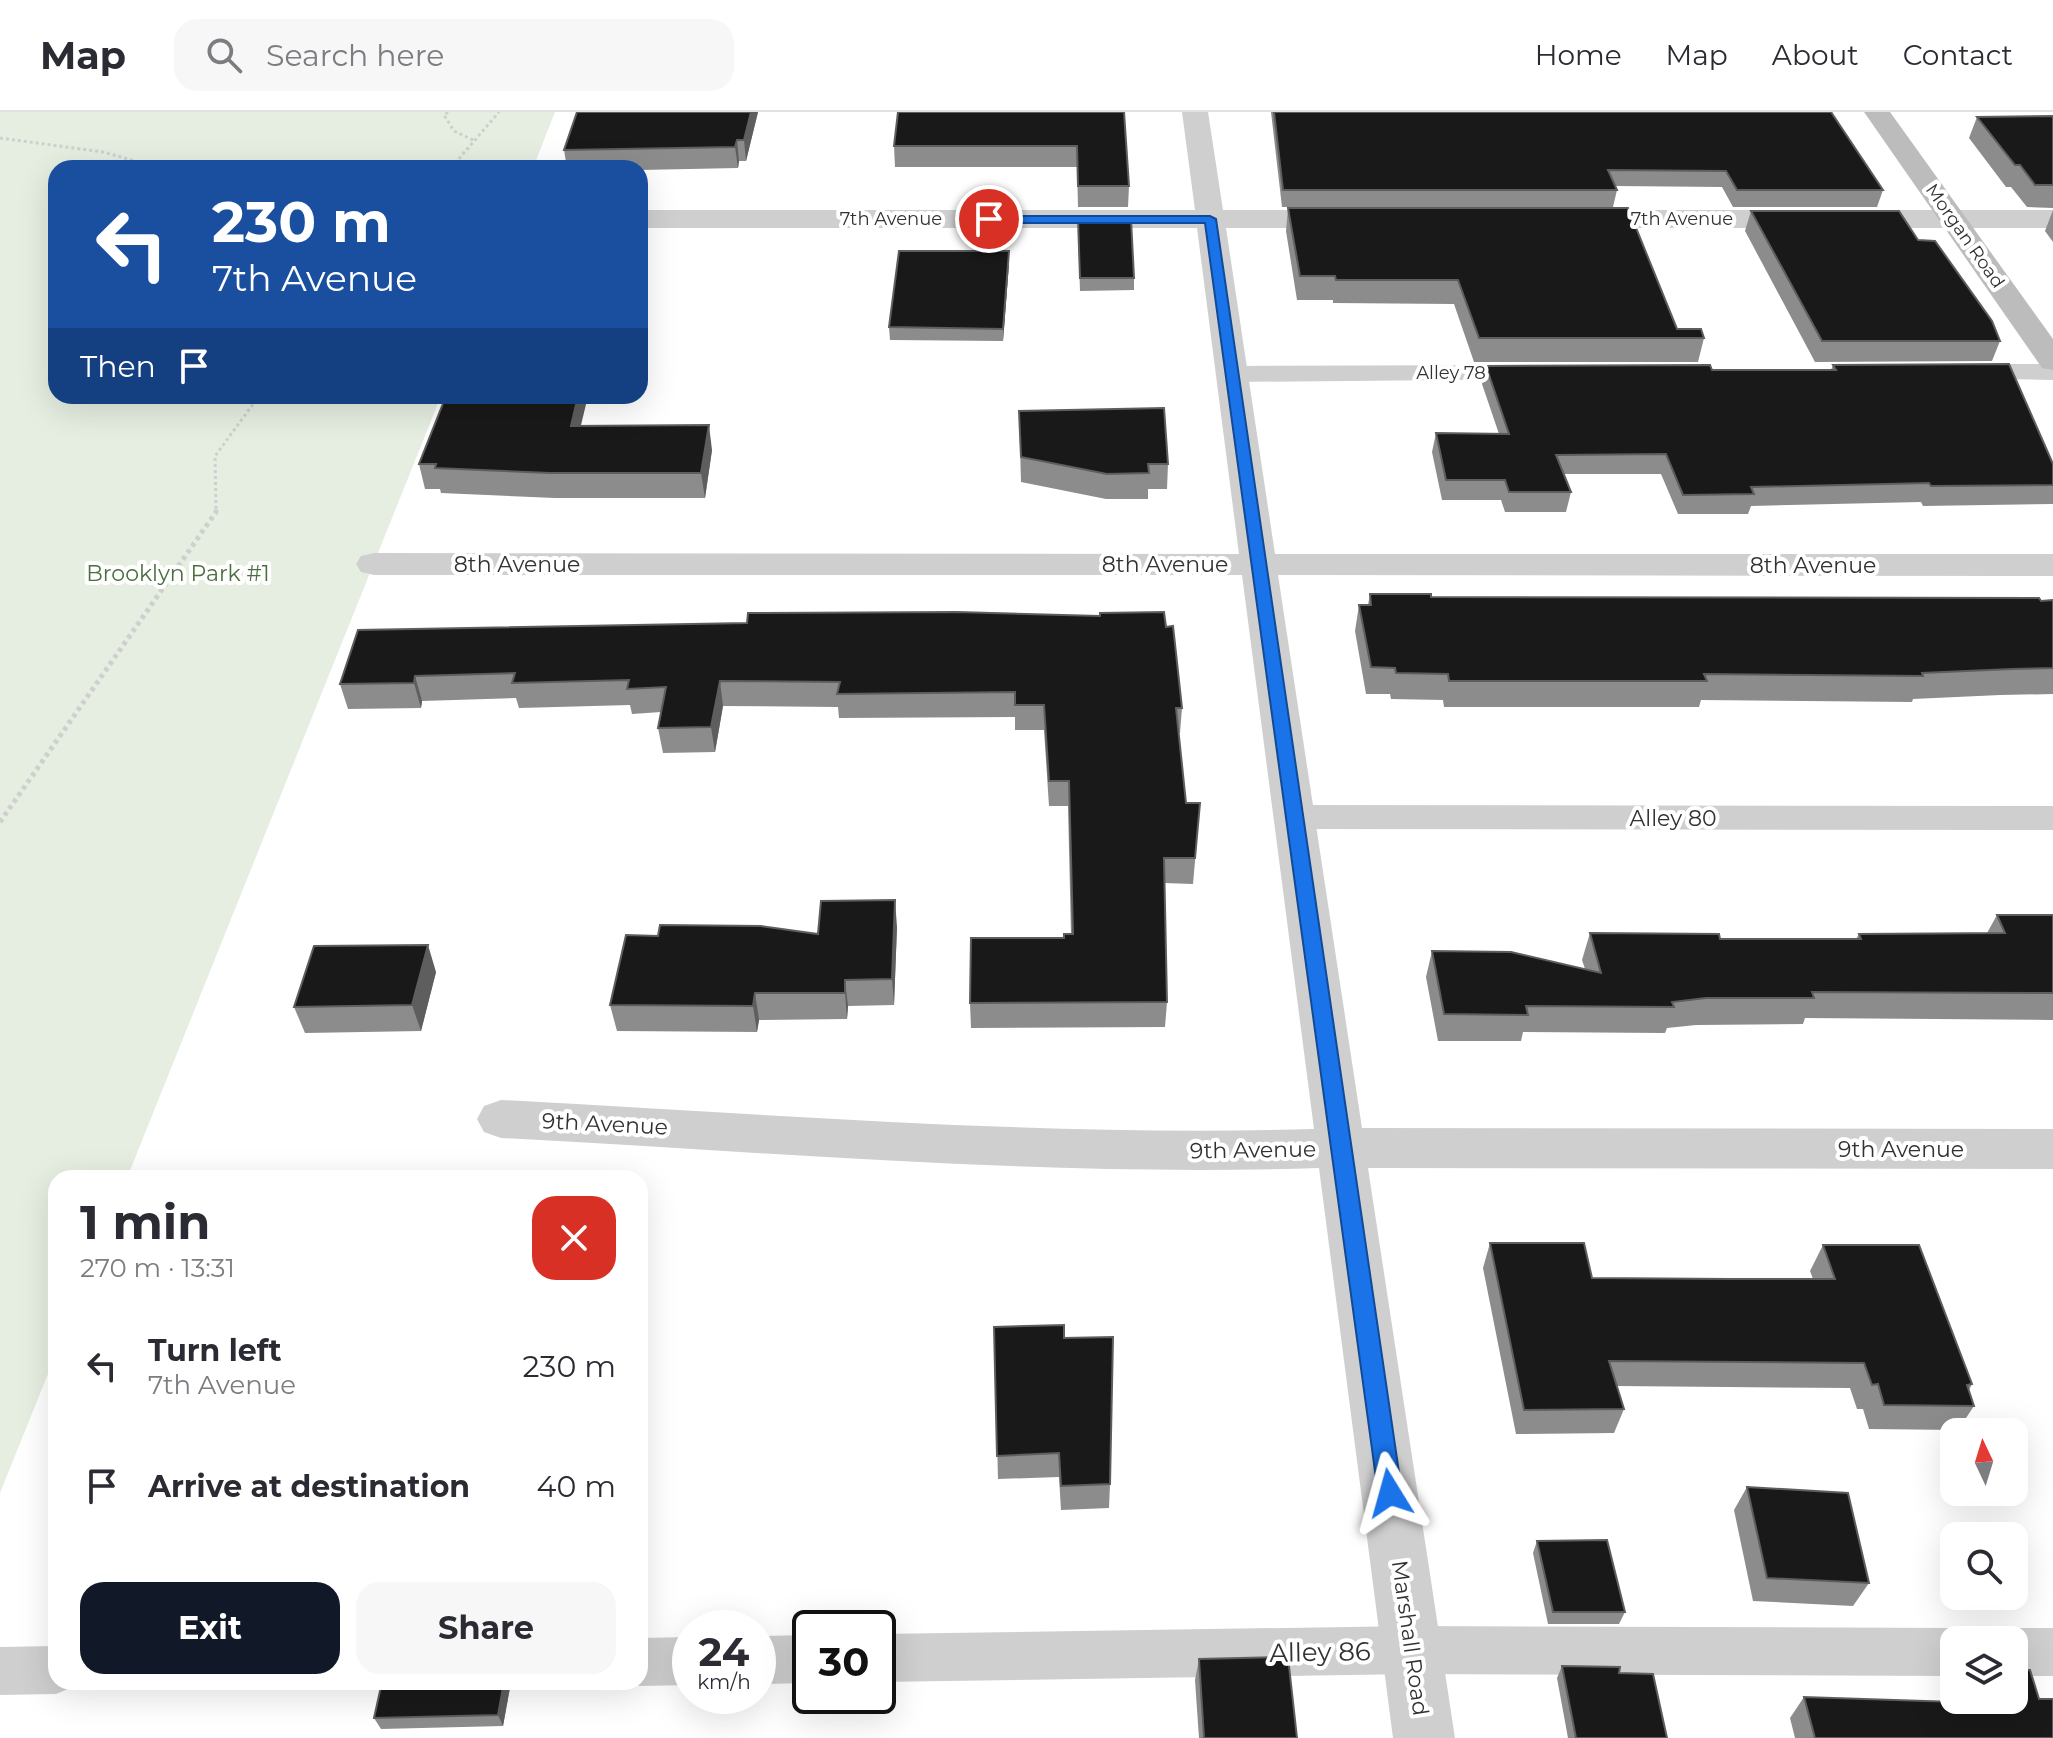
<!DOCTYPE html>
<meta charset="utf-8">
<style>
body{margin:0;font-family:Montserrat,sans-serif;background:#f7f7f7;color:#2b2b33;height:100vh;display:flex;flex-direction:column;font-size:30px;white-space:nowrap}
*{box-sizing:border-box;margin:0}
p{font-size:26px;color:#7c7c81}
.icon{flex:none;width:44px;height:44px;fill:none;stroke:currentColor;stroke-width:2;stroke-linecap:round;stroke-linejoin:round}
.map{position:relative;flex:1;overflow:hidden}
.details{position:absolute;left:48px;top:1058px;width:600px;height:520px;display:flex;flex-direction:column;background:#fff;border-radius:24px;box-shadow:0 8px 32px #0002}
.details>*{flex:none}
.hud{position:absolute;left:48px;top:48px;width:600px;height:244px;border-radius:24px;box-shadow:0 8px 32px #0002;background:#1a4fa0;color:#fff;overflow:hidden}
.needle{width:52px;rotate:356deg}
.tools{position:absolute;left:1940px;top:1306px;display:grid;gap:16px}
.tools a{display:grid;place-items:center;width:88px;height:88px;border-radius:16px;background:#fff;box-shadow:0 8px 32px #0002;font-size:40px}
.speed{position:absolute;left:672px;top:1498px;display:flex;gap:16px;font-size:40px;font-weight:700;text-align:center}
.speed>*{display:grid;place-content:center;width:104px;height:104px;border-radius:50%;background:#fff;box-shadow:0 8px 32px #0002;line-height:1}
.speed small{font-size:20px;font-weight:400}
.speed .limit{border:4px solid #111;border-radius:12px;background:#fff;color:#111}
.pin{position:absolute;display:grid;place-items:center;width:68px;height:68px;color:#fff;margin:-34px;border:4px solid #fff;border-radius:50%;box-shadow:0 2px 8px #0007}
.me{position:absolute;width:88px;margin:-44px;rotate:352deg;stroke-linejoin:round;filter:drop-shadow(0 0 6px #0008)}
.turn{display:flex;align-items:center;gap:28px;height:168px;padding:0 32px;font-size:36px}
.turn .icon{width:104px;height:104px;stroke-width:2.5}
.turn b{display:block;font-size:56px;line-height:68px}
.then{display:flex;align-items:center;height:76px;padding:0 32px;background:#0003;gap:16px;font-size:30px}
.round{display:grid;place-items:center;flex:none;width:84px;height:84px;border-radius:24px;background:#f7f7f7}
.summary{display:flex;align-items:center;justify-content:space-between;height:136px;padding:0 32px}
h1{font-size:48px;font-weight:700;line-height:60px}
.cta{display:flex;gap:16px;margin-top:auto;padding:16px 32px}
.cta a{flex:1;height:92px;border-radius:24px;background:#111827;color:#fff;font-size:32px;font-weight:700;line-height:92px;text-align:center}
.cta a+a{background:#f7f7f7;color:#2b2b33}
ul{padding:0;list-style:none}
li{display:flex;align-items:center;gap:24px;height:120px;padding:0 32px}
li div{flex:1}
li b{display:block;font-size:30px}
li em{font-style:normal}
header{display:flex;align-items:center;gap:48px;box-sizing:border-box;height:112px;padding:0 40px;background:#fff;border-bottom:2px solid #e1e1e2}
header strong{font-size:38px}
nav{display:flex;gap:44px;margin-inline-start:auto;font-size:28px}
.search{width:560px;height:72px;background:#f7f7f7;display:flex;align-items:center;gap:20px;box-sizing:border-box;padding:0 28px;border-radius:24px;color:#7c7c81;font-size:30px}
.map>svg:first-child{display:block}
</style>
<header>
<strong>Map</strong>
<div class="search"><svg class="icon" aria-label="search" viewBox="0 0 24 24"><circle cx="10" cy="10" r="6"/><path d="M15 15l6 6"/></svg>Search here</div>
<nav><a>Home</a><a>Map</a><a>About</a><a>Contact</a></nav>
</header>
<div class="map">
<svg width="2053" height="1626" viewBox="0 0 2053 1626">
<rect width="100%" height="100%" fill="#fff"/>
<path fill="#e5eee1" d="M0,0H555L533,56H56V284H441L127,1066H56V1242L0,1381Z"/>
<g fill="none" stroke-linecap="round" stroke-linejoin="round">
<g stroke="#cfcfcf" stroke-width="3" stroke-dasharray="3 3" stroke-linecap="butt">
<path d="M448,0L444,3L454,19L475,29"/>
<path d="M0,26L103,40L160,56"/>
<path d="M451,56L499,0"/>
<path d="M216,397L215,344L259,284"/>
</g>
<path stroke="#cfcfcf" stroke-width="5" stroke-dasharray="4 4" stroke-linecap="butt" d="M0,710L216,400V395"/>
<g fill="#cfcfcf" fill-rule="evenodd">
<path d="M1963,252H2053V268L1954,266L1950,260L1954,254Z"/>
<path d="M1531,253L1540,255L1544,261L1540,267L1232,270L1223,268L1219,262L1223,256L1232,254Z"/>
<path d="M1294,693L2053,694V718L1294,717L1282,713L1277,705L1282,697Z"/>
<path d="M1412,1514L1954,1516L1971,1523L1973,1528H1954V1564L1412,1562L878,1570V1522Z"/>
<path d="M2014,1516H2053V1564H2014V1528H1995L1997,1523Z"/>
<path d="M810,1523V1571L758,1572V1524Z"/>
<path d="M690,1525V1573L640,1574L630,1570H640V1526Z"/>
<path d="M56,1534V1570H76L73,1575L56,1582L0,1583V1535Z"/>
</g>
<g fill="#cfcfcf" fill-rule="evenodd">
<path d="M1182,0H1208L1223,98H1347L1357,101L1361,107L1357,113L1347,116H1226L1275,442H2053V464L1278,463L1362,1016L2053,1017V1057L1368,1056L1455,1626H1393L1319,1056C1047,1065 773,1040 501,1026L484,1020L477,1007L484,994L501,988C771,1002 1043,1025 1314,1017L1242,463H374L361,460L356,452L361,444L374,441L1239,442L1197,116H640V98H1195Z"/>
<path d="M1571,98H2053V116H1571L1561,113L1557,107L1561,101Z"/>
</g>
<path fill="#bcbcbc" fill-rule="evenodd" d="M1864,0H1890L2053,227V258L2042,256Z"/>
</g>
<g fill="#8c8c8c">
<path d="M758,0L746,49H739L738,56L640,58V56H567L564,38Z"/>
<path d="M1124,0L1129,74L1128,95H1078L1077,55H895L894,34Z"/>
<path d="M1271,0H1831L1883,78L1877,95H1733L1722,75L1615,74L1617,78L1613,95H1282Z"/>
<path d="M2053,4V96L2027,95L2011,75H2006L1969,26L1977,5Z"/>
<path d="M1288,96L1704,226L1698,250H1474L1454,192L1333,191V188H1297L1286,119Z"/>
<path d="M2053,98V130L2045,119Z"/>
<path d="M1751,99L2000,229L1992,249L1815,250L1745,119Z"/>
<path d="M1078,119L1134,166V178L1080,179Z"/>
<path d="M1009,151L1003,229L890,228L889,215Z"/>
<path d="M1833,253L2053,373V392L1923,394L1921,390L1751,394L1748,402H1678L1661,362H1564L1571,380L1566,400H1505L1501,388H1442L1432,340L1436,321L1499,322L1482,272L1486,254L1712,258H1831Z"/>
<path d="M1019,299L1168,352L1167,377H1148V387H1106L1021,370Z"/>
<path d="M581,314L712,338L705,386H555L441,381L440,377H425L419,352Z"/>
<path d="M1370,482L1431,485L2053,488V582L2000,583L1913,587L1912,590L1701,588L1699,595H1444L1443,588L1391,587L1390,582H1366L1355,519L1359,493H1368Z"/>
<path d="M1166,515L1182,596L1180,621H1178L1186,691H1200L1193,772L1164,771L1167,890L1165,915L971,916L970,891L1071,822L1068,694H1049L1044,618H1015V605L839,606L838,595L723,594L715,640L663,641L658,616L661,600L632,602L630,593L519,596L516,586L422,589L421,596L348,597L340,572L358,518Z"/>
<path d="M1997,803H2053V908L1805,906L1803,912L1696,913L1667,916L1665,921L1523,920L1521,929H1438L1426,865L1432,839L1585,857L1582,848L1590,821L1720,827H1856L1859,822L1987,821Z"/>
<path d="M897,815L894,893L848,894L847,907L759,908L757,920L617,919L610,893L818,822Z"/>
<path d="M436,860L421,919L305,921L294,895Z"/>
<path d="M1490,1131L1592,1166L1813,1167L1810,1159L1823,1133L1972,1272L1969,1278L1974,1294L1958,1318L1869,1317L1863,1297H1857L1850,1276L1617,1274L1624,1297L1614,1321L1516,1322L1483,1156Z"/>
<path d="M994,1215L1064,1226L1110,1372L1109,1396L1061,1398L1059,1365L998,1367Z"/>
<path d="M1747,1375L1869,1471L1853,1494L1753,1489L1734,1398Z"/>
<path d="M1537,1429L1625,1500L1619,1512H1548L1533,1441Z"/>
<path d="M1199,1547L1297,1626H1199L1195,1568Z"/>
<path d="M1562,1554L1619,1561L1667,1626H1568L1557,1566Z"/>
<path d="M382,1570H511L503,1614L381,1617L374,1606Z"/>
<path d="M1804,1585L1962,1590V1588L2039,1587L2053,1626H1795L1790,1606Z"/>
</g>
<g fill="#5e5e5e">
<path d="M751,0H758L746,49L744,28Z"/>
<path d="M737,28L739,49L738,56L735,35Z"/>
<path d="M1009,139V151L1003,229V217Z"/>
<path d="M578,284H588L575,338L571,314Z"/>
<path d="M709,313L712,338L705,386L701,361Z"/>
<path d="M415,564L422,589L421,596L414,571Z"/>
<path d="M720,569L723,594L715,640L711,615Z"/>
<path d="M895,788L897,815L894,893L892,867Z"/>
<path d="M428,833L436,860L421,919L412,893Z"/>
<path d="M845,868L848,894L847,907L845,881Z"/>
<path d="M755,881L759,908L757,920L753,894Z"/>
<path d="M504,1570H511L503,1614L498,1603Z"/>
</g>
<g fill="#191919" stroke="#5e5e5e" stroke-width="2">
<path d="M577,0H751L744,28H737L735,35L564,38Z"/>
<path d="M898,0H1124L1129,74H1078L1077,34H894Z"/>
<path d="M1274,0H1831L1883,78H1737L1726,59L1608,58L1617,78H1283Z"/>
<path d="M2053,4V73H2035L2020,53H2015L1977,5Z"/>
<path d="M1288,96H1628L1677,217H1701L1704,226H1479L1458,168H1336L1335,164H1300Z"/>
<path d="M1751,99H1899L1918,128L1935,129L1992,209L2000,229H1822Z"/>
<path d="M1078,107H1131L1134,166H1080Z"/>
<path d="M899,139H1009L1003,217L889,215Z"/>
<path d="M2009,252L2053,352V373L1931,374L1929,371L1751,375L1754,382L1683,383L1666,342L1556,343L1571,380H1509L1505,368H1446L1436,321L1509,322L1486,254L1710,253L1712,258H1836L1833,253Z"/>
<path d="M446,284H578L571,314L709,313L701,361H550L435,356L436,352H419Z"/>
<path d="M1164,296L1168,352H1148L1149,361L1107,362L1021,345L1019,299Z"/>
<path d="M1370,482H1431V485L2039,486L2041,489L2053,488V556L2012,557L1922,561L1923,564L1704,562L1707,569H1449L1448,562L1396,561L1395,556L1371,555L1359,493H1371Z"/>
<path d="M957,500L1100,504V501L1164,500L1166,515L1173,514L1182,596H1176L1186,691H1200L1195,746H1164L1167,890L970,891L971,826H1064V822H1073L1069,669H1049L1044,593H1015V580L837,582L840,570L720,569L711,615L658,616L666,575L627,577L629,568L512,571L515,561L415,564L414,571L340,572L358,518L747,511L748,501Z"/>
<path d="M895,788L892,867L845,868V881H755L753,894L610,893L626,823L658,824L660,813L761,814L818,822L821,789Z"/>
<path d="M1997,803H2053V881L1812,880L1814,886H1706L1672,890L1674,895L1526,894L1528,903L1444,902L1432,839L1511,840L1601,861L1590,821L1719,822L1720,827H1861L1859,822L2005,821Z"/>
<path d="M428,833L412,893L294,895L314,834Z"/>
<path d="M1490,1131H1584L1592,1166L1731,1167H1835L1823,1133H1919L1972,1272L1967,1273L1974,1294L1884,1293L1878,1272L1872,1273L1864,1251L1609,1249L1624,1297L1524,1298Z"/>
<path d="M1064,1213V1226L1113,1225L1110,1372L1061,1374L1059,1341L997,1344L994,1215Z"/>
<path d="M1747,1375L1848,1381L1869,1471L1767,1466Z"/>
<path d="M1607,1428L1625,1500H1553L1537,1429Z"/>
<path d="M1288,1545L1297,1626H1204L1199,1547Z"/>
<path d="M1562,1554L1620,1555L1619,1561L1653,1562L1667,1626H1576Z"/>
<path d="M2014,1557L2030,1558L2039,1587H2053V1626H1815L1804,1585L1986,1591L1985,1588H2014Z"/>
<path d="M382,1570H504L498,1603L374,1606Z"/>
</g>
<path fill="#1a73e8" stroke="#114b97" stroke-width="2" d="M984,104H1210L1216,107L1402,1381L1398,1389L1390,1392L1382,1389L1378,1381L1205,111H989L984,110Z"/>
<g text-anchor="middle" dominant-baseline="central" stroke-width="8" stroke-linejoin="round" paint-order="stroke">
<g font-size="18" fill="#323232" stroke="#fff">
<text x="891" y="107">7th Avenue</text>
<text x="1682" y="107">7th Avenue</text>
<text transform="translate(1965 124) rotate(55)">Morgan Road</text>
<text x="1451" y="261">Alley 78</text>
</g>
<g font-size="22" fill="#323232" stroke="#fff">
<text x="517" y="452">8th Avenue</text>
<text x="1165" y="452">8th Avenue</text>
<text x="1813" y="453">8th Avenue</text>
<text x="1673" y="706">Alley 80</text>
<text transform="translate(605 1012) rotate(3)">9th Avenue</text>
<text x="1901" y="1037">9th Avenue</text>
<text transform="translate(1253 1038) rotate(-1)">9th Avenue</text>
<text transform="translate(1410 1526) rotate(82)">Marshall Road</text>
</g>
<g font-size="22" fill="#4b6e3e" stroke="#fff">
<text x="178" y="461">Brooklyn Park #1</text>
</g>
<g font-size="26" fill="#323232" stroke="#fff">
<text transform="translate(1320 1540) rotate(-1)">Alley 86</text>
</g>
</g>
</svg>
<div class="tools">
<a><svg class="needle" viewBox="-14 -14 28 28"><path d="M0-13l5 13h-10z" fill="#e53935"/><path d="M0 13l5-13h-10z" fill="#7c7c81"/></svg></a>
<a><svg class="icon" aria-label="search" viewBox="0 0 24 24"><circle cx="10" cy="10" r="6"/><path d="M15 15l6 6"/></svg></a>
<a><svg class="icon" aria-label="layers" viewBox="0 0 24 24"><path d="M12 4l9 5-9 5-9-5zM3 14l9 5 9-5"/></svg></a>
</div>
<div class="speed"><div>24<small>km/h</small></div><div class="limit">30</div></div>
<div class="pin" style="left:989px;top:107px;background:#d93025"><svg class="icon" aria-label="arrive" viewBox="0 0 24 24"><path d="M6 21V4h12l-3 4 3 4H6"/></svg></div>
<svg class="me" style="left:1390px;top:1381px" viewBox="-20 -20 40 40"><path d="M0-17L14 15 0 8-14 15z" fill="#1a73e8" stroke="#fff" stroke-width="4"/></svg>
<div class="hud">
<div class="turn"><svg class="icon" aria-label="left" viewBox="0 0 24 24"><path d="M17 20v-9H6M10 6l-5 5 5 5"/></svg><div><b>230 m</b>7th Avenue</div></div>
<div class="then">Then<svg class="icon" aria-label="arrive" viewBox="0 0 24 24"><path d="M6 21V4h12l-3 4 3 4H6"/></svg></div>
</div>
<section class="details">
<div class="summary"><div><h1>1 min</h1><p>270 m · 13:31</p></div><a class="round" style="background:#d93025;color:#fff"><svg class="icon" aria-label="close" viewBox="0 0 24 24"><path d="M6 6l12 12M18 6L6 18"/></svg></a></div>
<ul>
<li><svg class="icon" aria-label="left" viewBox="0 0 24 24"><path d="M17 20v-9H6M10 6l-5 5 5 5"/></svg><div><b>Turn left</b><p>7th Avenue</p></div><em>230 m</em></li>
<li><svg class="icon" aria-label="arrive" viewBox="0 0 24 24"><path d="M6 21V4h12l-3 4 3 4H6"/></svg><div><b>Arrive at destination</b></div><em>40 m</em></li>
</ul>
<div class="cta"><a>Exit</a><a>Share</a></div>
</section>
</div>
